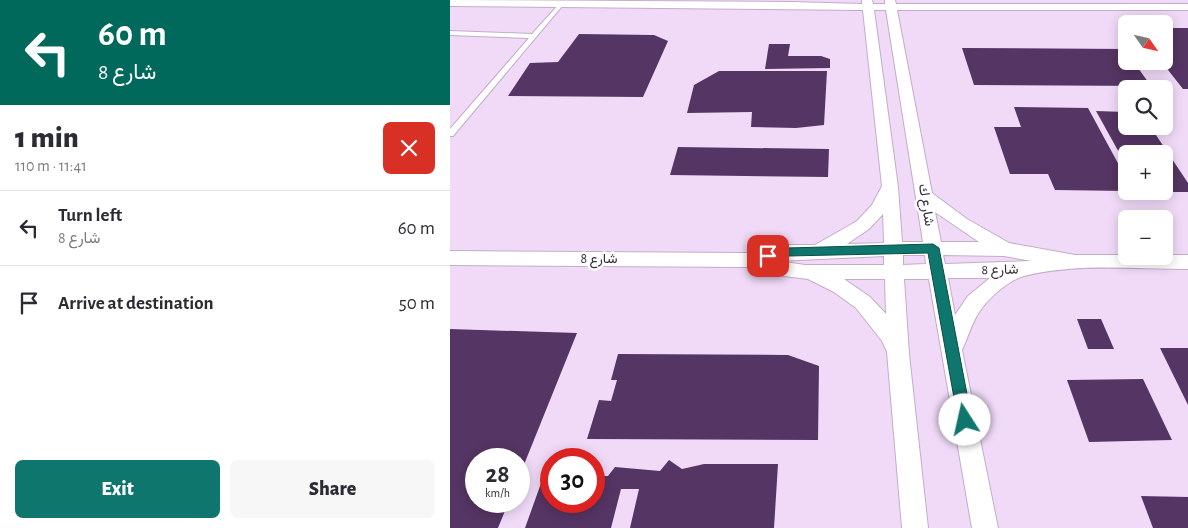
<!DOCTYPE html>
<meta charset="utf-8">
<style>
body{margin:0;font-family:"Alegreya Sans",Vazirmatn,sans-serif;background:#f7f7f7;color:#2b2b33;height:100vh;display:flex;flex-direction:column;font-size:19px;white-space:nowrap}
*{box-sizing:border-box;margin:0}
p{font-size:16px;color:#7c7c81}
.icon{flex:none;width:28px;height:28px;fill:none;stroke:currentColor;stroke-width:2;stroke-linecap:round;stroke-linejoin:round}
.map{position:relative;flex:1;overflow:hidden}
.panel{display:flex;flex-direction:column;background:#fff;width:450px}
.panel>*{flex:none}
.top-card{background:#00695c;color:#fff;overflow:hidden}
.needle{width:32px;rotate:124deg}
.buttons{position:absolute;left:668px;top:15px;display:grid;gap:10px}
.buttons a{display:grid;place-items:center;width:55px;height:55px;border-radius:8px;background:#fff;box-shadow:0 2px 12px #0003;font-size:25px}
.speed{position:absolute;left:15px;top:448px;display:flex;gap:10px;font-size:25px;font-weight:700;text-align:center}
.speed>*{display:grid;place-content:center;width:65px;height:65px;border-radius:50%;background:#fff;box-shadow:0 2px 12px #0003;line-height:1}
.speed small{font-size:12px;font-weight:400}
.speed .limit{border:8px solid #d22;background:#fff;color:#111}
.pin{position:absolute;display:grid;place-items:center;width:42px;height:42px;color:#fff;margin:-21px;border-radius:10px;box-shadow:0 2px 8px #0006}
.me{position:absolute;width:55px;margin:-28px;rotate:350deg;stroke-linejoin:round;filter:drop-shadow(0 0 4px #0008)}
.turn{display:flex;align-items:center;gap:18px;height:105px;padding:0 15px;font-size:22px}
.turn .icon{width:65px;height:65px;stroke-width:2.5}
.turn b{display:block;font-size:35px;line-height:42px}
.round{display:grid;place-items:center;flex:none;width:52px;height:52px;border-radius:8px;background:#f7f7f7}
.summary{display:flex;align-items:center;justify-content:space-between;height:85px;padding:0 15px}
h1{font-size:30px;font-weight:800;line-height:38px}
.button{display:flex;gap:10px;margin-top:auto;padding:10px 15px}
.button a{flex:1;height:58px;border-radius:8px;background:#0f766e;color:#fff;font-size:20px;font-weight:800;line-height:58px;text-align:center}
.button a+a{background:#f7f7f7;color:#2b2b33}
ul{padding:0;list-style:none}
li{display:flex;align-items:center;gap:15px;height:75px;padding:0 15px;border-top:1px solid #e1e1e2}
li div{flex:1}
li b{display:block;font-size:19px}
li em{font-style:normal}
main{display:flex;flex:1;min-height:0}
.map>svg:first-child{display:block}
</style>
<main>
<section class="panel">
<div class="top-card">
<div class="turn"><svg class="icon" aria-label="left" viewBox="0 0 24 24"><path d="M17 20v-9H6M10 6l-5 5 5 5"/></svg><div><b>60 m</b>شارع 8</div></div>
</div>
<div class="summary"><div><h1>1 min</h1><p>110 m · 11:41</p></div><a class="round" style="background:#d93025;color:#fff"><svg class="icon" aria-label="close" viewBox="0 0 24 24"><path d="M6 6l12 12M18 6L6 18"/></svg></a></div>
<ul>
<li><svg class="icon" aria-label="left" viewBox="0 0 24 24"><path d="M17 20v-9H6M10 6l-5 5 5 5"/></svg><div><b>Turn left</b><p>شارع 8</p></div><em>60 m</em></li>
<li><svg class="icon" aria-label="arrive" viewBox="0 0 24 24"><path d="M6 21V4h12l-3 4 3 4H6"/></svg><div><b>Arrive at destination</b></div><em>50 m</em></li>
</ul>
<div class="button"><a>Exit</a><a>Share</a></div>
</section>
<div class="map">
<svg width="738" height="528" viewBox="0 0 738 528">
<rect width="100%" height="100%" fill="#f0daf8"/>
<g fill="#553563">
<path d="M714,28H738V89H733L711,61H714Z"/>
<path d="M129,34L204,35L218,41L193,97L58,96L80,63L108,62Z"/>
<path d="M319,44H340L338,56H371L380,59V68L315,69Z"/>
<path d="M512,48L674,49L676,52V61H683L701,86L524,85Z"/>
<path d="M269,71H377L374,125L346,128L301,127L302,112L237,113L244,85Z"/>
<path d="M564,107L638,108L676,178V191L605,190L598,174H560L544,127H571Z"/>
<path d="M646,111L676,112V126H700L738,183V192H714V154H676V165Z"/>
<path d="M228,147L379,149L378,177L220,175Z"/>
<path d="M627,319H651L664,349H638Z"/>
<path d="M0,329L127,333L69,477V459H26V501H59L48,528H0Z"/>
<path d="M710,348H738V405Z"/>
<path d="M168,354L338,355L369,366L368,440L137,439L149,400L161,401L167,380H161Z"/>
<path d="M693,379L722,440L639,442L617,380Z"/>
<path d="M219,460L232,469L254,464H328L324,528H180L189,489H171L161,528H75L94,475H101V501H144V476H158L165,467L210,471Z"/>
<path d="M691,496L738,497V528H703Z"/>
</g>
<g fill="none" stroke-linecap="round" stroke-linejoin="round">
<defs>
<path id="service" d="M111,2L114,4L113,5L3,136H0V129L79,38L0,35V31L82,34Z"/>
<path id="minor" d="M0,0L342,2L412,4V0H422L423,4H435V0H445L446,4H738V10H447L482,193L517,219L559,243L625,255H738V269C684,269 626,263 574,276C559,280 541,296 532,308C522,321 519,335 512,350L548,528H522L479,279H454L459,354L478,528H452L437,352L432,341L406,308L384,292L358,279L334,276L299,267L0,265V251L299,253L337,245H365L407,221L422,205L432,186L413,10L0,6ZM424,10H436L473,242H452L448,187ZM485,212L529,242H491ZM433,214L434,243L397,244L419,229ZM453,255H475L476,264L453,265ZM493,255L554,256L582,261L495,264ZM434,256V265H355L328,261ZM498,278H540L518,296L505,315ZM394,279H435L436,314L420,297Z"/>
</defs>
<use href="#service" stroke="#c2adc9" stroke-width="2"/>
<use href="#minor" stroke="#c2adc9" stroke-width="2"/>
<use href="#service" fill="#fff" fill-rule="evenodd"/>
<use href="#minor" fill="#fff" fill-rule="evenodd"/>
</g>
<path fill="#0f766e" stroke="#0a4d48" d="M483,244L489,248L522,420L520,425L515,427L510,425L508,420L478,253L337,256L318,260L312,256L314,253L337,248Z"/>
<g text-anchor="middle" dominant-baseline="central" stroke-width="5" stroke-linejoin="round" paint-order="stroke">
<g font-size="14" fill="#332b36" stroke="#fff">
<text transform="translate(476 205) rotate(81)">شارع ك</text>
<text x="149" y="259">شارع 8</text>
<text transform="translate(550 270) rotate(-1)">شارع 8</text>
</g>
</g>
</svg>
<div class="buttons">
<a><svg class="needle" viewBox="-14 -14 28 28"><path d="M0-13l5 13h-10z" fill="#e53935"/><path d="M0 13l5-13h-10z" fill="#7c7c81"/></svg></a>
<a><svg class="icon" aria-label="search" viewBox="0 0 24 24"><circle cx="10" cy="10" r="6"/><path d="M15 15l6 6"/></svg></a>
<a>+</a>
<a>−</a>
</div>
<div class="speed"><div>28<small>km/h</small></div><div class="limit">30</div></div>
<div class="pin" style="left:318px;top:256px;background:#d93025"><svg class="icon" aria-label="arrive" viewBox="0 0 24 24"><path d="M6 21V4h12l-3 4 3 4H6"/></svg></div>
<svg class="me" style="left:515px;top:420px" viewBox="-20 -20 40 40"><circle r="19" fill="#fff"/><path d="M0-13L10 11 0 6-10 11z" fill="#0f766e"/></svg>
</div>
</main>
